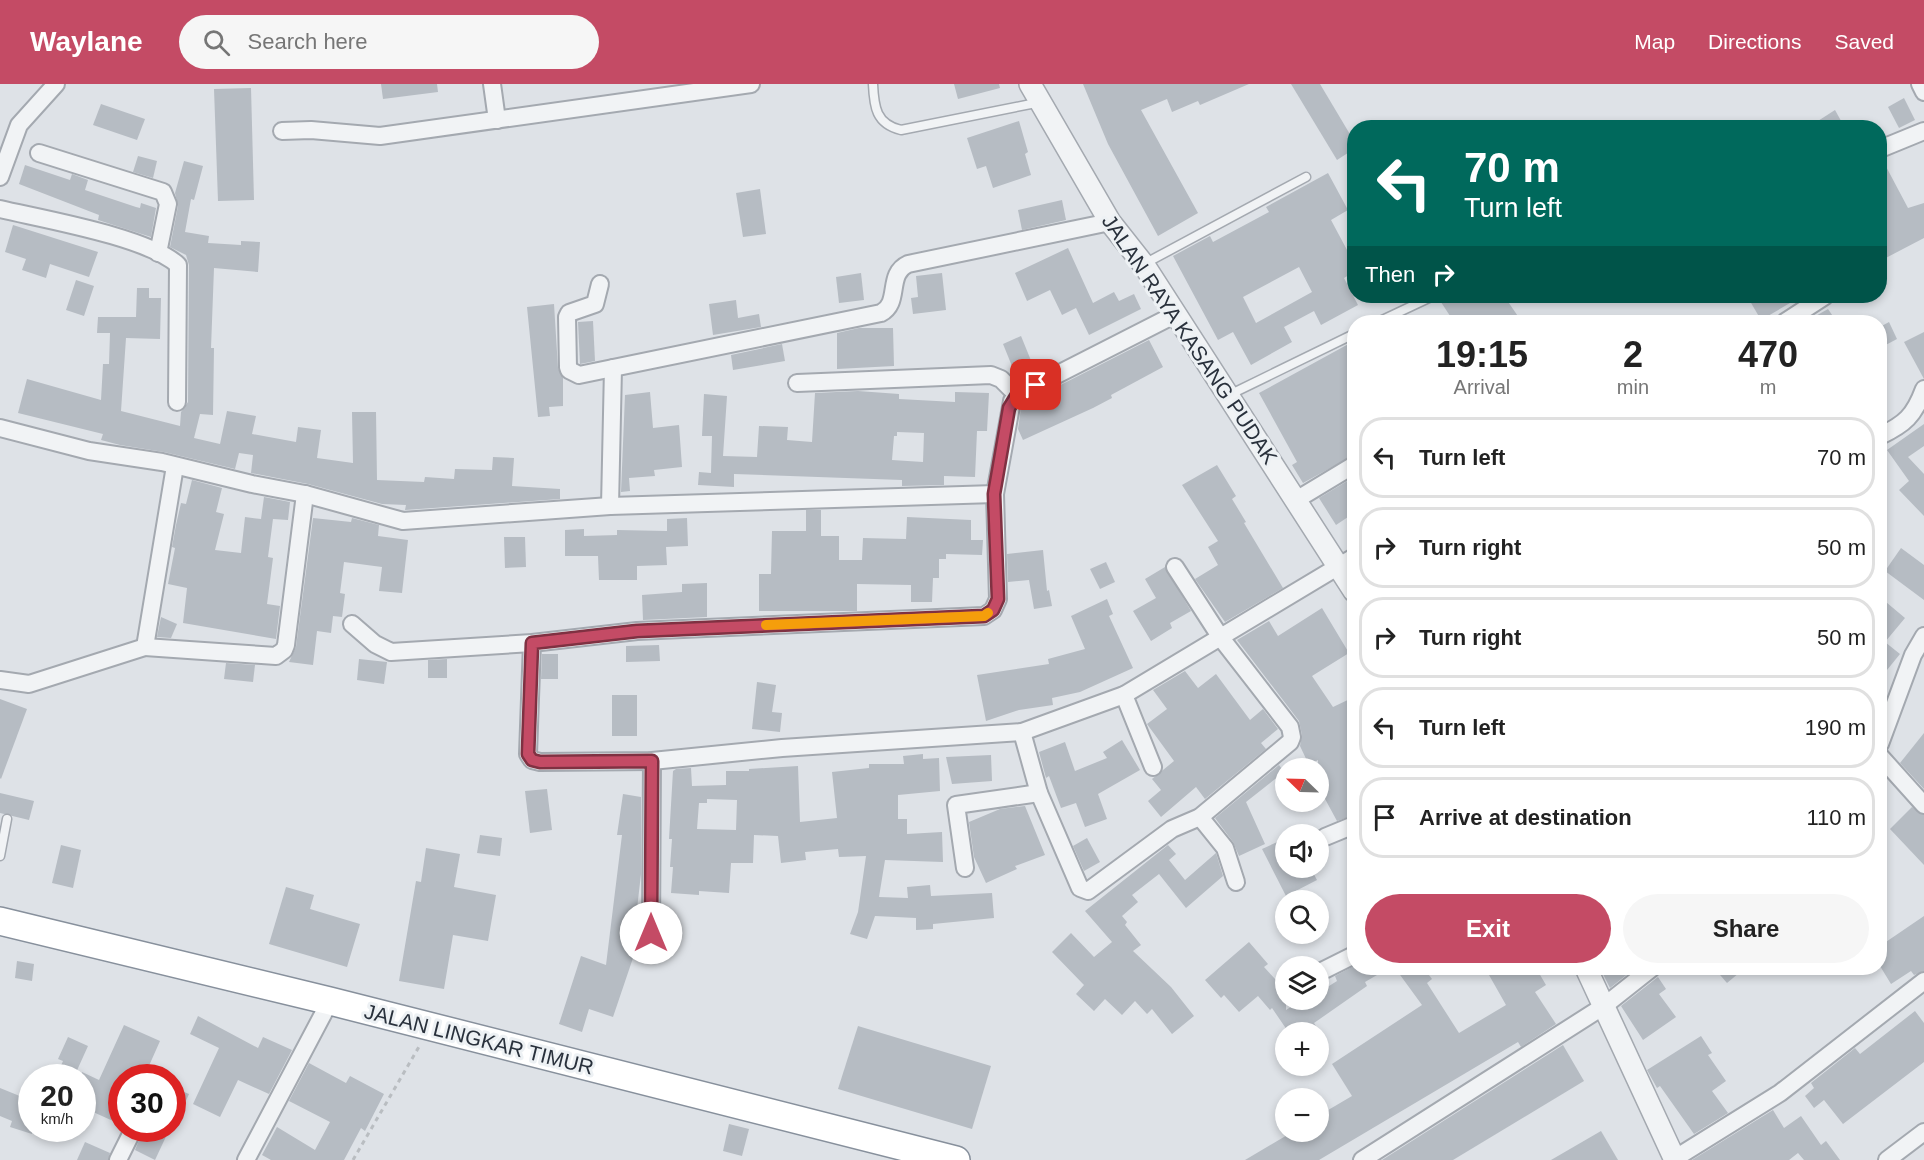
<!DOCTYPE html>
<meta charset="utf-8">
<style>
body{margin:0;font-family:Helvetica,sans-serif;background:#f6f6f6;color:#222;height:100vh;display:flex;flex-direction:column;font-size:22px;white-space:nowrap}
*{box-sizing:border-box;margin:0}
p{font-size:20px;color:#767676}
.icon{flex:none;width:33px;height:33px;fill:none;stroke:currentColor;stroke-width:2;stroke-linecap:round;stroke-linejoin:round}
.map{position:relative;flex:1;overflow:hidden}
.drawer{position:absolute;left:1347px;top:231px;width:540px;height:660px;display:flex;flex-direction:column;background:#fff;border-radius:24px;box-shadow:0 3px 9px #0003}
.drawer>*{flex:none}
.banner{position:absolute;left:1347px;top:36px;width:540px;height:183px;border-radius:24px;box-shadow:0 3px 9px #0003;background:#00695c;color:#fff;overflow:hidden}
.needle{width:39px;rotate:293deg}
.tools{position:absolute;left:1275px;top:674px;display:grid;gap:12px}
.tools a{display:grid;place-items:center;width:54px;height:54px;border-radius:50%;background:#fff;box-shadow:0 3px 9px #0003;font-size:30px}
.speed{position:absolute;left:18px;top:980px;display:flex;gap:12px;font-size:30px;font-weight:700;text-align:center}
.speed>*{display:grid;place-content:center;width:78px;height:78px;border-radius:50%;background:#fff;box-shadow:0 3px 9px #0003;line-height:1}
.speed small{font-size:15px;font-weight:400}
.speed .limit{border:9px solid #d22;background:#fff;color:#111}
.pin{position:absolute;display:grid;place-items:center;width:51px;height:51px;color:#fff;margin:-26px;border-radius:12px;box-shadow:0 3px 9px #0006}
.me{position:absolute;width:66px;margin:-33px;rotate:0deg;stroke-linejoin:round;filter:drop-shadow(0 0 4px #0008)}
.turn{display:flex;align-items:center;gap:21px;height:126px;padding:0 18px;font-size:27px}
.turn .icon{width:78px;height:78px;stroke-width:2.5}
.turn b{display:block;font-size:42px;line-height:51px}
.then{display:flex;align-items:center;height:57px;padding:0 18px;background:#0003;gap:12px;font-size:22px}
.eta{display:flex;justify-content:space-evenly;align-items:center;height:102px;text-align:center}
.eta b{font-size:36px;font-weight:800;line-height:42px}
.primary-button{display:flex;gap:12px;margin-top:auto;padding:12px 18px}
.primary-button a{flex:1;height:69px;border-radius:36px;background:#c44b65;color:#fff;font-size:24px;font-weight:800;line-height:69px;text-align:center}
.primary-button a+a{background:#f6f6f6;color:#222}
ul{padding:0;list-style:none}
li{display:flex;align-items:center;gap:18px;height:81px;margin:0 12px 9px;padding:0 6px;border:3px solid #e0e0e0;border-radius:24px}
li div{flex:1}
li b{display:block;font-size:22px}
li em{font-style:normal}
header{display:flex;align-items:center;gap:36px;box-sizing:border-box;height:84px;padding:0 30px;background:#c44b65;color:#fff}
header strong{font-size:28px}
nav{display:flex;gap:33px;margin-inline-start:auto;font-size:21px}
.search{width:420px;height:54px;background:#f6f6f6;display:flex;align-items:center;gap:15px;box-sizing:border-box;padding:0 21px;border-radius:33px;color:#767676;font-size:22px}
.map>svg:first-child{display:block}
</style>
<header>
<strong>Waylane</strong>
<div class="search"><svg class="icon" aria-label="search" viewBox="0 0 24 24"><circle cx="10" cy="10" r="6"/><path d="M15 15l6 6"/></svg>Search here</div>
<nav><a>Map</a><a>Directions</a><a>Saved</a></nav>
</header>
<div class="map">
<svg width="1924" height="1076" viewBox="0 0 1924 1076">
<rect width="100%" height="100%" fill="#dee2e7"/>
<g fill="#b6bcc3" fill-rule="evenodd">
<path d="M381,0H437L438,8L383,15Z"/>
<path d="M954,0H999L1000,4L958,15Z"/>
<path d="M1083,0H1249L1200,21L1198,17L1172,28L1167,15L1141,26L1198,129L1158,152L1108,60Z"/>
<path d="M1291,0H1320L1354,57V65L1337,76Z"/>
<path d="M251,4L254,116L218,117L214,5Z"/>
<path d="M1904,14L1915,36L1899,44L1888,23Z"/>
<path d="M101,20L145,35L137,56L93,41Z"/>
<path d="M1835,26L1845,44H1807Z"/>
<path d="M1019,37L1028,68L1025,70L1031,91L993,104L986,82L977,85L967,54Z"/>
<path d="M138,72L157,77L153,94L133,88Z"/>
<path d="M1880,75H1882L1908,124L1924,119V154L1880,177Z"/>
<path d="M184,77L203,82L194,116L191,115L185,148L209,152L208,159L241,161V157L260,158L258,188L214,184L211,264H214L213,331L200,330L194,354L220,360L227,327L256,332L252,350L296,358L298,343L321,346L317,374L353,379L352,328H376L377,396L424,398L425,393L454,395L455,385L492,386L493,373L514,374L512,402L560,405V415L405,426L406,421L382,420L308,400L251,389L253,371L239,369L235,385L164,368L120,361L101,356L103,350L18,329L27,295L101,316L103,280H109L110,249H97L98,233H136L137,204H149V214H161L160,255L126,254L121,327L180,342L181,328L188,318L189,181L186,171L170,163L178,122L175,109Z"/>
<path d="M25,81L70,96L72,90L88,96L85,106L136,123L140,124L141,119L156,124L151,153L98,136L99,131L19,100Z"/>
<path d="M1328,89L1348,126L1331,136L1354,179V188L1344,194L1358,221L1321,241L1314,227L1284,243L1292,258L1251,281L1233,248L1218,256L1173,172L1210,152L1213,158L1269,128L1266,123ZM1299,183L1312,208L1256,239L1243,213Z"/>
<path d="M760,105L766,150L743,153L736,109Z"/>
<path d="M1062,116L1066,136L1022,146L1018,126Z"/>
<path d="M13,141L98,168L89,193L50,180L46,194L22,186L26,175L5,168Z"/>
<path d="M1068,164L1093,219L1114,208L1119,217L1134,210L1141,225L1089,251L1076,224L1062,231L1050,206L1027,217L1015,189Z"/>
<path d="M861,189L864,216L839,219L836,193Z"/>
<path d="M942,189L946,226L913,230L911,214L918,213L916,192Z"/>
<path d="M76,196L94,202L84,232L66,226Z"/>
<path d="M1437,212H1504L1522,238H1454Z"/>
<path d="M1747,212H1802L1761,236Z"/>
<path d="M736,216L738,234L759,230L761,243L713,251L709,220Z"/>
<path d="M554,220L558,284L563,294V322L549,323L550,332L538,333L527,223Z"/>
<path d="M1828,225L1837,238H1805Z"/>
<path d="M593,237L595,277L580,280L578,238Z"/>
<path d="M1889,238L1897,255L1880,264V243Z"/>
<path d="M859,244H893L894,282L837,285V249Z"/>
<path d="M1924,248V295L1904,258Z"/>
<path d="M1021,252L1032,279L1014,287L1003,260Z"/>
<path d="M1149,256L1163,283L1111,311L1112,314L1093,324L1023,356L1018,345L1021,324L1026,322L1025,319Z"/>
<path d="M1354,257V371L1303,399L1292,381L1297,378L1259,309Z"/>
<path d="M782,260L785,277L733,286L731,271Z"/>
<path d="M858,307L899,310V315L955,318V308L989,309L987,347H977L975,393L944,392V401L902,402V396L734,390V403L698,401L699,388L711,389L712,352H702L704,310L727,312L723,372L757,373L759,342L788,343L787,356L812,358L815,309ZM897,348L924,349L923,378L892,376L894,352H897Z"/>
<path d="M650,308L653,344L679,341L682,383L654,386L655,392L629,394L630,407L621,408L625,311Z"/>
<path d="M1924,340V362L1908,373L1924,390V432L1899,406L1909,397L1887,366Z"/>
<path d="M1217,381L1236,412L1232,415L1246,438L1244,439L1283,504L1225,538L1195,495L1218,481L1208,463L1218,457L1182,401Z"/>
<path d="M1354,393V429L1336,441L1319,414Z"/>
<path d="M192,396L222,404L216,428L224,430L215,466L241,469L245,433L261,435L264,413L290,418L288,436L273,435L268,473L273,474L267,520L280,522L276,555L183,539L187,504L168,500L175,464L172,463L176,441L181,419L186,420Z"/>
<path d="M806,426H821V452H839V476H862L863,454L906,455L907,433L971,436V456H983L982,471L946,470V475H939V494H933L932,518H911V501L857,500V527H759V490H771L772,447H806Z"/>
<path d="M313,434L351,438L352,434L379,441L378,452L408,456L402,509L379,507L382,483L344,478L340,509L345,510L342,533L333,532L331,549L317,547L313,581L289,578L296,563Z"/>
<path d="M687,434L688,462L666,463L667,481L637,482V496H599L598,472H565V446L584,445V452L617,451V446L667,447V435Z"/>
<path d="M504,453H525L526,483L505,484Z"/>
<path d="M1901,464L1924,481V516L1885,487Z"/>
<path d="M1043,466L1047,507L1049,506L1052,522L1034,525L1029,496L1008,498L1007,470Z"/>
<path d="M1106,478L1115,498L1100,505L1090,485Z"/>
<path d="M1165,483L1191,527L1170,539L1172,544L1151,557L1133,527L1156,514L1145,495Z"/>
<path d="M707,499V533L643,536L642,511L682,508V500Z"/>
<path d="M1880,513L1905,534L1885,558L1900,570L1887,586L1880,580Z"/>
<path d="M1107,515L1113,530L1109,532L1133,584L1080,608L1052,614L1053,621L1019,626L986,637L977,591L1049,580L1048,575L1085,565L1071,532Z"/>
<path d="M1322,524L1349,569L1312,592L1333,623L1354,613V731L1337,737L1318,702V676L1309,681L1300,662L1302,651L1299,637L1237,556L1269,537L1278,552Z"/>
<path d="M161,533L177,540L171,554L157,553Z"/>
<path d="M659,561L660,577L626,578V562Z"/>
<path d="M542,570H558V595H541Z"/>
<path d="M359,575L387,578L384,600L357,596Z"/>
<path d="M447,575V594H428V576Z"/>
<path d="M226,579L255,581L253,598L224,595Z"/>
<path d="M1185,587L1198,604L1216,590L1250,636L1263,625L1278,645L1261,659L1266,665L1205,715L1196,703L1161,733L1148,717L1161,706L1152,695L1174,677L1147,640L1167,625L1153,606Z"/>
<path d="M757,598L776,601L772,628L782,629L780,648L752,645Z"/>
<rect x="612" y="611" width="25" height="41"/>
<path d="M0,615L27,625L1,695L0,694Z"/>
<path d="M1924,649V705L1900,679Z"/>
<path d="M1122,656L1140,686L1098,710L1107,735L1085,743L1076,719L1061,724L1049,692L1046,694L1039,668L1065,658L1075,687L1107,674L1103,668Z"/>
<path d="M923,670V675L939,674L940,707L898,711V735H907V750L942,748L943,778L885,776L879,813L908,814L907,803L930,801L931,812L992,809L994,834L933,840V845L916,846V834L875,832L867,855L850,850L858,828L866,772L839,773L838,765L805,768L806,776L781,779L778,752L754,751L753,779H731L729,809L699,807V811L671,809L673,783H670L672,755H669L673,687L676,685L691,684L692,702L726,701V687H749V685L798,682L800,738L837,734L832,688L869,684V680H904L903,672ZM707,715L737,716L736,746L697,745L699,719H707Z"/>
<path d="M991,671L992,697L952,700L946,673Z"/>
<path d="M1279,681L1284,688L1246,718L1265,760L1239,772L1233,758L1215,734Z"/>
<path d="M547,705L552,746L530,749L525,707Z"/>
<path d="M0,709L34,717L29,736L0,729Z"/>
<path d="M623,710L641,713V790L634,851L641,852L650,859L661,853L659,876L633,874L613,933L589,925L582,948L559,940L581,872L606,881L622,751H617Z"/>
<path d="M1025,722L1045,771L1015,782L1017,785L986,799L974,773L969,738L1000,725Z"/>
<path d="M1912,723L1924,731V781L1890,745Z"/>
<path d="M480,751L502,754L500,772L477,769Z"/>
<path d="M1087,754L1100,778L1084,787L1073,762Z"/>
<path d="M1286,754V783H1310L1317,796L1286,812L1262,765Z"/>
<path d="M61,761L81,766L73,804L52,799Z"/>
<path d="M1168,761L1176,770L1169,776L1185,796L1216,769L1223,792L1186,824L1159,790L1132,811L1138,818L1122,832L1127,838L1125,841L1141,861L1133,867L1171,903L1194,932L1172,950L1152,925L1147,930L1135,917L1122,931L1105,915L1094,927L1076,910L1084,901L1052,868L1071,849L1094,873L1112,858L1085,827Z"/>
<path d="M426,764L460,770L454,803L496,811L488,857L453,851L444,905L399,897L416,797L421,798Z"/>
<path d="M286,803L314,811L310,825L360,840L347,883L269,860Z"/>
<path d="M1924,832V887L1914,891L1911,887L1891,900L1880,882V862Z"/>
<path d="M1249,858L1268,880L1264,883L1286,907V926L1297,919L1299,922L1309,915H1318V909L1337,897L1335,892L1354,882L1389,884L1365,898L1367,902L1314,939L1320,948H1297L1293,942L1287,946L1272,924L1270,926L1258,912L1239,928L1224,911L1221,914L1205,896Z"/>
<path d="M17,877L34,880L32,897L15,894Z"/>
<path d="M1395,884H1440L1429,891L1432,895L1427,899L1459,949L1506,921L1485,884H1536L1546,901L1535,908L1556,940L1521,963L1518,958L1319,1076H1245L1294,1047H1318V1032L1352,1012L1332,980L1422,921Z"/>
<path d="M1600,884H1635L1610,904Z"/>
<path d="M1714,884H1745L1727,899Z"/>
<path d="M1658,893L1666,905L1659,910L1676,933L1643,956L1621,922Z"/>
<path d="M1915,927L1924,939V978L1843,1040L1824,1016L1814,1024L1805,1012L1814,1004L1811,999L1855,964L1860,970Z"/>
<path d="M198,932L258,964L263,953L292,966L269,1010L238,996L220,1033L193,1020L219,964L190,950Z"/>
<path d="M124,941L160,957L144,993H122V1041L82,1023V988L99,996Z"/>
<path d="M858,942L991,982L972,1045L838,1005Z"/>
<path d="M1701,952L1712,969L1708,971L1726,997L1712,1007L1728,1029L1694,1050L1660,1002L1657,1004L1647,986Z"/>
<path d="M68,953L88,962L74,993H56L63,977L58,975Z"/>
<path d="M1563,961L1584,997L1453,1076H1382Z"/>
<path d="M309,979L346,999L350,992L384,1010L365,1047L361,1044L344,1076H271L262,1071L277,1043L315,1066L330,1038L289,1017Z"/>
<path d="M172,1003L189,1010L172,1047Z"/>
<path d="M0,1004L32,1017V1050L10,1043L12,1037L0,1032Z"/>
<path d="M1773,1026L1784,1044L1801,1032L1821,1061L1826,1057L1840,1076H1804L1798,1069L1789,1076H1692Z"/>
<path d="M729,1040L749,1045L742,1072L723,1067Z"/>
<path d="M144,1044H170L155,1076L135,1066Z"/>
<path d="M1601,1047L1618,1076H1551Z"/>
<path d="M85,1058L110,1069L108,1076H77Z"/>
</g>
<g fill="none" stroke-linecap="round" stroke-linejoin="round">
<defs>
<g id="service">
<path d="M873,0C874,23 876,40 901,46L1041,18"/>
<path d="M1144,180L1306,93"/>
<path d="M1378,238L1431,213"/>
<path d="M1229,311L1354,250"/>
<path d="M0,772L7,735"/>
</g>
<g id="minor">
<path d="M492,0L497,36"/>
<path d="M1920,0L1924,8"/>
<path d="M282,47L311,46L380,52L751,0"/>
<path d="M1880,65L1924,47"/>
<path d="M39,69L163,108L168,120L158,169"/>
<path d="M0,93L19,41L56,0"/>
<path d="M0,125C42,135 148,153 178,181L177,318"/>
<path d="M600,200L595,220L569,229L567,233L568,283L569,286L579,291L613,284"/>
<path d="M1785,238L1825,212"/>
<path d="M797,299L991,291L1001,295L1017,311"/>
<path d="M0,344L89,367L162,378L252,400L305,410L403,437L610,422L995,410"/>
<path d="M1880,352C1905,340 1914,332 1924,305"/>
<path d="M1296,416L1354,381"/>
<path d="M610,422L613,284L881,229C901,219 886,190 908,180L1110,138"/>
<path d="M352,540L375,560L391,568L532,559L637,547L984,532L993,526L998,515L995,410L1012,317L1017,311L1176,230"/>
<path d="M532,559L528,670L532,676L540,678L652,677L782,664L1022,648L1124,611L1354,473"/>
<path d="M145,563L276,572L284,566L286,561L305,410"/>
<path d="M0,596L29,600L145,563L175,382"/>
<path d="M1124,611L1153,683"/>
<path d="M1022,648L1039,709L1080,804L1088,807L1172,745L1200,733L1290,658L1292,653L1290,643L1221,554L1175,483"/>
<path d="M1880,660L1913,571L1924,552"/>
<path d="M1880,672L1924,721"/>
<path d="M1200,733L1225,764L1236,798"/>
<path d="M1325,753L1354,741"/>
<path d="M965,784L956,721L1039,709"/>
<path d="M651,849L652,677"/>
<path d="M1318,889L1354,871"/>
<path d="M1674,1075L1780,1009L1924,897"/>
<path d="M118,1076L134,1044"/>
<path d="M246,1076L330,917"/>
<path d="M1362,1076L1604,922L1652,884"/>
<path d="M1887,1076L1924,1048"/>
</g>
<g id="tertiary">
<path d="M1030,0L1110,138L1144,181L1354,507"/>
<path d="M1586,884L1675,1076"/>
</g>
<path id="trunk" d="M0,837L330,917L956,1076"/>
</defs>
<use href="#service" stroke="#a4a9b0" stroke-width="11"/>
<use href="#minor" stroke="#a4a9b0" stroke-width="20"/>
<use href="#tertiary" stroke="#a4a9b0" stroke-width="24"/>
<use href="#trunk" stroke="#87909c" stroke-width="30"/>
<path stroke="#b9bdc1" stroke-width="3" stroke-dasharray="4.5 4.5" stroke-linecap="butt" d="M353,1076L420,961"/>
<use href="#service" stroke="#f1f3f5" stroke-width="8"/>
<use href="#minor" stroke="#f1f3f5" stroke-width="16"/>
<use href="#tertiary" stroke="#f1f3f5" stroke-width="21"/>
<use href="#trunk" stroke="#fff" stroke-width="27"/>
</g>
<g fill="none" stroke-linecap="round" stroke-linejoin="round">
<defs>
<path id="route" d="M651,849L652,677L540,678L532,676L528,670L532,559L637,547L984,532L993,526L998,515L994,410L1009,324L1017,311L1036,301"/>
</defs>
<use href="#route" stroke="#7f3142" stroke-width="15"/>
<use href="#route" stroke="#c44b65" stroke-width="10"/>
<path stroke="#f59e0b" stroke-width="10" d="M766,541L984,532L988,529"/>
</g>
<g text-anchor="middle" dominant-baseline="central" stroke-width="6" stroke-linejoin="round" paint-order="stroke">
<g font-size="21" fill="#29313c" stroke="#edf1f4">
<text transform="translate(1190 255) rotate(56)">JALAN RAYA KASANG PUDAK</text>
<text transform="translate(479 955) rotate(14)">JALAN LINGKAR TIMUR</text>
</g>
</g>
</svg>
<div class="tools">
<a><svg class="needle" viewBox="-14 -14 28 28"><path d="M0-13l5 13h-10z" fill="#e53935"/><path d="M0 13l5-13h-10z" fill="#767676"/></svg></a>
<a><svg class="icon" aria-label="sound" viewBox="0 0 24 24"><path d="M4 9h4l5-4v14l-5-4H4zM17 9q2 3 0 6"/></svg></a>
<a><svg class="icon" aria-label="search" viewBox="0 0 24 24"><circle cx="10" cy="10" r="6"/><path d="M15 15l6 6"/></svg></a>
<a><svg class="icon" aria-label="layers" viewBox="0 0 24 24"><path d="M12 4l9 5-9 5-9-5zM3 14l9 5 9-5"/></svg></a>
<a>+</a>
<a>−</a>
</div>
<div class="speed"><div>20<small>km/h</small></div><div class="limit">30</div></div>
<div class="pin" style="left:1036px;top:301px;background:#d93025"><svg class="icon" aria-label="arrive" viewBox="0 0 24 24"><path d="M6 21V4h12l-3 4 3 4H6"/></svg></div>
<svg class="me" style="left:651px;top:849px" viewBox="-20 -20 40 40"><circle r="19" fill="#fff"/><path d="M0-13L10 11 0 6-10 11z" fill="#c44b65"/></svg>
<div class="banner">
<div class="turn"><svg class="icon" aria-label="left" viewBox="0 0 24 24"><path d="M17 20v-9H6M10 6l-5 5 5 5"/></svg><div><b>70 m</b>Turn left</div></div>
<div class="then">Then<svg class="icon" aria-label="right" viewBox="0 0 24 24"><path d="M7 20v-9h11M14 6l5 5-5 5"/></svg></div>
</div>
<section class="drawer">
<div class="eta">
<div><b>19:15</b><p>Arrival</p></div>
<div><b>2</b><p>min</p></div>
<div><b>470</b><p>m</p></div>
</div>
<ul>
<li><svg class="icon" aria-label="left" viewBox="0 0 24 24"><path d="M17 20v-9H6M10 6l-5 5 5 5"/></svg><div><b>Turn left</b></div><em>70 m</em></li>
<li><svg class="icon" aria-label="right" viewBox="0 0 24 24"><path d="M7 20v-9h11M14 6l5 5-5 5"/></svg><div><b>Turn right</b></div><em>50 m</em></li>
<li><svg class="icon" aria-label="right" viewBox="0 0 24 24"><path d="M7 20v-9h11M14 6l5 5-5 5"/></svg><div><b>Turn right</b></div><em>50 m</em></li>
<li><svg class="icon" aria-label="left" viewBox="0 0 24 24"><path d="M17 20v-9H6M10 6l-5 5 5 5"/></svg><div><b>Turn left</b></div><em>190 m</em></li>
<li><svg class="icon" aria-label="arrive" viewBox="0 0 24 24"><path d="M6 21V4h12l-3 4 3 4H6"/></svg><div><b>Arrive at destination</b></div><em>110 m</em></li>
</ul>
<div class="primary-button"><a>Exit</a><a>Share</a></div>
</section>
</div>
